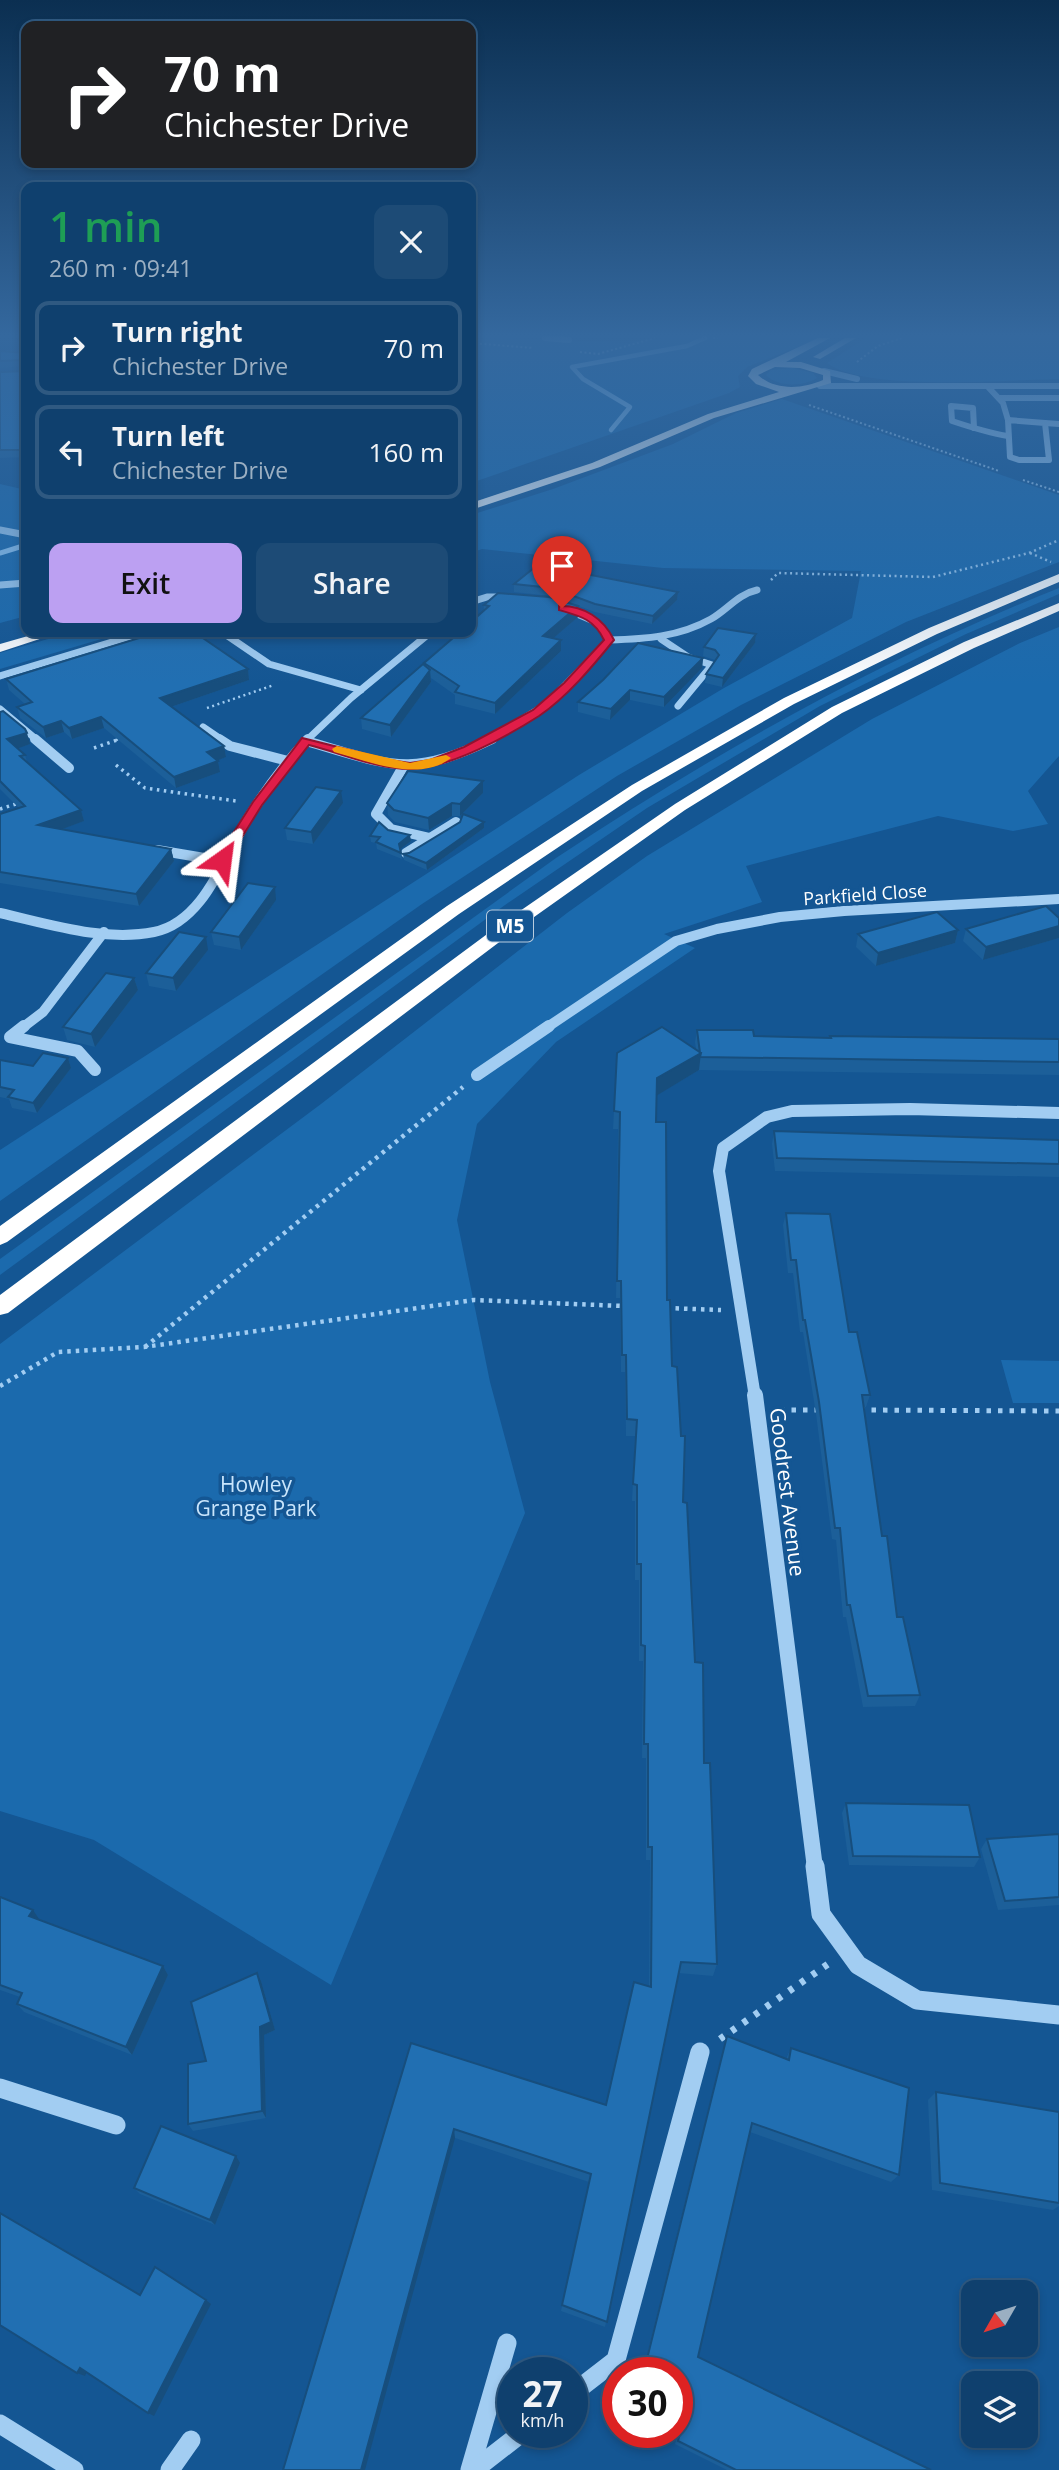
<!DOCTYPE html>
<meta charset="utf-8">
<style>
body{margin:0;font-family:"Open Sans",sans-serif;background:#1d4b76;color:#f1f3f6;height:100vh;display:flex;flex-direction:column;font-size:26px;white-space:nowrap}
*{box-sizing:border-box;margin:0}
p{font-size:23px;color:#9bafc2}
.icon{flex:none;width:38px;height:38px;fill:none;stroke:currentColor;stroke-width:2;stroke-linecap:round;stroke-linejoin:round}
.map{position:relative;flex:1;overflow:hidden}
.sheet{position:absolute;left:21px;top:182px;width:455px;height:455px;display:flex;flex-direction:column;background:#0f406e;border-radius:14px;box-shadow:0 4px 10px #0003,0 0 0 2px #2f5981}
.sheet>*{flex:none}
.banner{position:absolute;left:21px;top:21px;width:455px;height:147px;border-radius:14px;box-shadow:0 4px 10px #0003,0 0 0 2px #2f5981;background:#202124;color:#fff;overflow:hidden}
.needle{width:46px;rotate:231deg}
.fabs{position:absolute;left:961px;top:2280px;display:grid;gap:14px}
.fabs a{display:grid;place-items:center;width:77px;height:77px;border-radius:14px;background:#0f406e;box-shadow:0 4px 10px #0003,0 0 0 2px #2f5981;font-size:35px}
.speed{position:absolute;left:497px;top:2357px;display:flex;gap:14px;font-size:35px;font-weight:700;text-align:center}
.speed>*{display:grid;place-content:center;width:91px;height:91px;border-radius:50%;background:#0f406e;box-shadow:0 4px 10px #0003,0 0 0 2px #2f5981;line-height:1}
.speed small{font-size:18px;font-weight:400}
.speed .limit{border:10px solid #d22;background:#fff;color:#111}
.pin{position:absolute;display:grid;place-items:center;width:60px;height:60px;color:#fff;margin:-72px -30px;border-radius:50% 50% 50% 0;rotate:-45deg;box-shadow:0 0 7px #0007}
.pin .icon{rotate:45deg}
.me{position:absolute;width:77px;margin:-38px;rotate:31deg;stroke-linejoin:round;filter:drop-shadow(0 0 5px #0008)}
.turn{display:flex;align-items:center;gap:24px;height:147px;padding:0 28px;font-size:32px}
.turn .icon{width:91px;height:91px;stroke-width:2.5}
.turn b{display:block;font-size:49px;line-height:60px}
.round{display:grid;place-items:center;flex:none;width:74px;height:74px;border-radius:14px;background:#1d4b76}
.head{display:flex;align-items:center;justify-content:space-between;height:119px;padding:0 28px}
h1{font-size:42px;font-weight:600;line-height:52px;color:#1e9e55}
.button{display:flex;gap:14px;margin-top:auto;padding:14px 28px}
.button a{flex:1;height:80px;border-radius:14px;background:#bca0f2;color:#111;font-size:28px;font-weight:600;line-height:80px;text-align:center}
.button a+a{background:#1d4b76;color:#f1f3f6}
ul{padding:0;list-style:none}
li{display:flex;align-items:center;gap:21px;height:94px;margin:0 14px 10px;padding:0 14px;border:4px solid #2f5981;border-radius:14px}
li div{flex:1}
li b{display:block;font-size:26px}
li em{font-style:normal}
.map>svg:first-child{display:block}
</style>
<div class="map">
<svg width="1059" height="2470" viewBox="0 0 1059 2470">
<rect width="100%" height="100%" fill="#145693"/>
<g fill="#1b6aad">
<path d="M505,338L628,343L664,338H820L747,367L738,376L740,387L729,393L471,483V339Z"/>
<path d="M866,338H1059V379C1007,380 865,392 827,363Z"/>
<path d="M792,368L813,373L817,378C803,387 777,387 766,375L771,370Z"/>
<path d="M782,399L1059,495V562L906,622L741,705L617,776L422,904L0,1201V1150L579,775L724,688L852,618L861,571L663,568L482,549L471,553V515L553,489L673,444L736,413Z"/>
<path d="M0,484L26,490V616L0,623Z"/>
<path d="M1059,588V594L966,634L820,706L647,808L505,905L0,1275V1259L556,858C716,752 881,659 1059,588Z"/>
<path d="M1059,627V756L1028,791L1048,824L1013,831L938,816L746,866L762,902L664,934L695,948L556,1042L477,1124L457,1220L490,1382L525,1513L331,1985L94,1840L0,1811V1344L321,1104L567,913L647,856L872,719L1020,643Z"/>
<path d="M72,632H125L0,669V653Z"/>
<path d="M1001,1360L1059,1361V1403H1013Z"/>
</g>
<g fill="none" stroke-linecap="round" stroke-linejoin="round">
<path stroke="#94c9f5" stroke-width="4.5" d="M611,430L630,407L583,379L572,367L687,346L705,338"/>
<path stroke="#94c9f5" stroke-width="5" d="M0,553L26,545"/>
<g stroke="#a2cdf2" stroke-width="2" stroke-dasharray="2 2.5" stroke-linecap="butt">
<path d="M713,338H718"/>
<path d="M471,343L533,348"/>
<path d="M580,352L598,354L655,338"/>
<path d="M857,362L878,346L902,338"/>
<path d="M809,405L999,471"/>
<path d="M1023,480L1059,492"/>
</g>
<g stroke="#a2cdf2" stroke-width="2.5" stroke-dasharray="2 3.5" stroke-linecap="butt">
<path d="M1030,553L1051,562"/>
<path d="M771,580L778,573L933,577L1029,553L1059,540"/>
<path d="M207,708L274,685"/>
<path d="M116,740L122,738"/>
</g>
<g stroke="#a2cdf2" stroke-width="3.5" stroke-dasharray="2.5 4.5" stroke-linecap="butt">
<path d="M94,748L120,739"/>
<path d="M116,765L145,788L236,801"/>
<path d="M0,809L19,803"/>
</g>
<g stroke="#a2cdf2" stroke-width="4.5" stroke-dasharray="3.5 5" stroke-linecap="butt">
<path d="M667,1308L721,1310"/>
<path d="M145,1347L463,1087"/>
<path d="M0,1386L58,1352L144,1347L474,1300L623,1306"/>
</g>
<g stroke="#a2cdf2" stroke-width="5" stroke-dasharray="4.5 7" stroke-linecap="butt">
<path d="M780,1410H820"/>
<path d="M860,1410L1059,1411"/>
</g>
<path stroke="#a2cdf2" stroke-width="7" stroke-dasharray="5 9" stroke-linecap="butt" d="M720,2039L828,1964"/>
<g stroke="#a2cdf2" stroke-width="6">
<path d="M545,338L569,340"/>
<path d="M824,371L857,379"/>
<path d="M820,386H1059"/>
<path d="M989,388L1003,403L1008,420"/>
<path d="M999,398H1059"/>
<path d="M1008,420L1045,423L1049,460H1019L1010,457Z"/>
<path d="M1045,423L1059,424"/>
<path d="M974,428L973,408L951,406L952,421C970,427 989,433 1008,436"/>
</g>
<g stroke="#a2cdf2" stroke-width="7">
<path d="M0,530L26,535"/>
<path d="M0,585L26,583"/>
<path d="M471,602L487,597H510"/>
<path d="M222,632L269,664L361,690"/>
<path d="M661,639L688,657L712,665L678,706"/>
<path d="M609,640C645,639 679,637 711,619C727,610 738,594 757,590"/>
<path d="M0,676L145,632"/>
<path d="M0,709L37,740"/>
<path d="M203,727L222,740"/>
<path d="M307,740L351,698L431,632"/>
<path d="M489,740L547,704L609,640L596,622L563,608"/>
</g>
<g stroke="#a2cdf2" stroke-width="10">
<path d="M35,739L69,768"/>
<path d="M219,739L230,746L288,761"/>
<path d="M306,741C390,765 409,779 492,739"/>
<path d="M404,765L376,814L391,829L430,838"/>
<path d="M157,850L222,861"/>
<path d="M406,853L456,822"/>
<path d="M0,913C49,924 104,942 154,932C205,922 225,854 250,815C267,788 286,762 308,739"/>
<path d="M22,1028L43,1012L104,932"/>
<path d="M546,1028L676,941L717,929L780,917L844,911L1059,899"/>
</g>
<g stroke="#a2cdf2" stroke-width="12">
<path d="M24,1026L10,1037L78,1051L95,1070"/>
<path d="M477,1075L549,1026"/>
<path d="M755,1397L719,1171L723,1148L767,1117L792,1111L910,1109L1059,1113"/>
</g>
<path stroke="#a2cdf2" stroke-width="16" d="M755,1395L815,1868"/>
<g stroke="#a2cdf2" stroke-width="19">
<path d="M815,1866L821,1914L858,1965L917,2000L1059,2015"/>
<path d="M0,2088L116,2125"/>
<path d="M572,2394L616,2360L700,2052"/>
<path d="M0,2424L74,2470"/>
<path d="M170,2470L191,2440"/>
<path d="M470,2470L507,2343"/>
<path d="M474,2470L523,2432"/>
</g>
<g fill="#fff" fill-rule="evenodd">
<path d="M818,338H830L786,362H801L830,371L831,383L714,418L600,467L471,510V503L592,463L708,414L779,392L756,384L748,376L752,369ZM775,367L800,368L823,375V380C803,389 775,391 758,375Z"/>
<path d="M845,338H856L820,359L813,357Z"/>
<path d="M1059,574V582L937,634L794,704L642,791L459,914L7,1242L0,1245V1226L447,906L632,785L784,698L929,628Z"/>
<path d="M1059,603V611L974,648L842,713L685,810L506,937L8,1313L0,1315V1295L494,929L675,804L832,707L964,642Z"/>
<path d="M42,632H61L0,652V644Z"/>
</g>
</g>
<g fill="#1c5f99">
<path d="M11,338H26V353Z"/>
<path d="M615,338H635L630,341Z"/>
<path d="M0,351L26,353V366L0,368Z"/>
<path d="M26,370V457L0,458V372L25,371Z"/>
<path d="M514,584L678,592L677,600L652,624L595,612L552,596L514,592Z"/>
<path d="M484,605L578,617L553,638L561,640V651L495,714L455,704V695L431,678V682L391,737L362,729L361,718L424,665V663L484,611Z"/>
<path d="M756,634L755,643L722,687L705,683L706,674L715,660L703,656L704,647Z"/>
<path d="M155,635L248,669L249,680L171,707L224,746L226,757L218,760L220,772L176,788L104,728L72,739L64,732L46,738L20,718L17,707L25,704L9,690L6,679Z"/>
<path d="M703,658L702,668L664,707L630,700L610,720L578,712V702L603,680Z"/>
<path d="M0,712L30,744L18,748L25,755L27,762L81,810L84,821L62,829L171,849L174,861L139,906L0,883V814L19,808L0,789Z"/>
<path d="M483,793L460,816H452L429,830L395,822L388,815L387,803Z"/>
<path d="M343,803L313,844L287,840L285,828Z"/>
<path d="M460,822L484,828L427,870L404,860L403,854L409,853Z"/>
<path d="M388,830L411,841L400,849L402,859L377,849L376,843L371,842L370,836Z"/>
<path d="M276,900L241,950L214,945L211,932Z"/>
<path d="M1059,918V938L983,960L963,941L966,929Z"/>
<path d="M958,930L955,943L876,966L856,947L858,934Z"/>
<path d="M208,950L176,991L149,986L146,973Z"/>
<path d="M134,978L138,990L95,1047L67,1040L63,1027Z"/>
<path d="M697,1030L754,1036L830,1038V1036L1059,1039V1075L699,1070L657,1095L656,1122L667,1300L695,1662L704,1763L717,1964L713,1976L678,1973L605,2327L561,2311L589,2182L455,2138L411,2043L606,2105L649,1987L650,1860H646V1758H642L643,1661H639V1580H635V1501H632L635,1436H626L625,1372H621L620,1298H616L618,1129H613L617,1053L696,1049L695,1042Z"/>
<path d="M68,1058L71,1068L37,1113L12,1108L9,1099L0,1097V1060L33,1066Z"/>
<path d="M774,1131L1059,1140V1177L775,1171L772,1144Z"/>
<path d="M786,1213L849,1332L870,1395L866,1407H864L882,1536L897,1617L920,1695L915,1706L863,1707L846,1617H843L836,1540L832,1539L816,1414L803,1332H800L793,1273H788L783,1225Z"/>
<path d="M846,1803L980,1857L974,1867L849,1865L842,1813Z"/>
<path d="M1059,1834V1905L998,1910L981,1849L987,1839Z"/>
<path d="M0,1897L39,1919L163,1966L168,1975L132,2055L24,2012L17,2004L20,1997L0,1990Z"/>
<path d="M257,1973L261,1981L275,2030L264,2035L266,2118L193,2131L188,2124L206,2061Z"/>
<path d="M727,2036L786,2059L791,2048L899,2175L891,2182L750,2132L698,2357L931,2470H727L675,2444L687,2392L677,2388V2373H646L643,2371L724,2046Z"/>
<path d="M936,2092L1059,2112V2206L1053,2210L932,2190L928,2100Z"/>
<path d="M240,2163L215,2225L140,2194L134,2188Z"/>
</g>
<g fill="#174e7d">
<path d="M678,592L677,600L652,624L653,616Z"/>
<path d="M578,606V617L543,647V636Z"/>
<path d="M756,634L755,643L722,687L723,678Z"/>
<path d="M561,640V651L495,714V703Z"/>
<path d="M703,658L702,668L664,707V697Z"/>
<path d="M248,669L249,680L162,710L160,698Z"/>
<path d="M430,670L431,682L391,737L390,725Z"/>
<path d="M630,690V700L610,720L611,709Z"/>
<path d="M101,717L104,728L72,739L69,728Z"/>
<path d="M61,721L64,732L46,738L43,727Z"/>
<path d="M27,733L30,744L11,751L7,739Z"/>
<path d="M224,746L226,757L209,764L207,752Z"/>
<path d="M218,761L220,772L176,788L174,777Z"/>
<path d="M483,781V793L460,816V804Z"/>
<path d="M341,791L343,803L313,844L311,832Z"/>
<path d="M452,803V816L429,830L428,818Z"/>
<path d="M81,810L84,821L41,837L38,825Z"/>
<path d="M484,822V828L427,870L426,863Z"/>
<path d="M410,835L411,841L399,850V844Z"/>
<path d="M171,849L174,861L139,906L136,894Z"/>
<path d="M275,887L276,900L241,950L239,937Z"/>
<path d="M1059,926V938L983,960L986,947Z"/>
<path d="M958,930L955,943L876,966L878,953Z"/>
<path d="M206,937L208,950L176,991L173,978Z"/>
<path d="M134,978L138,990L95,1047L91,1034Z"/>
<path d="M701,1053L699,1070L656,1096L657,1078Z"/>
<path d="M68,1058L71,1068L37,1113L33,1103Z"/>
<path d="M33,1910L39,1919L36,1925L29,1916Z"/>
<path d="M163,1966L168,1975L132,2055L126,2047Z"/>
<path d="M257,1973L261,1981L275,2030L264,2035L266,2118L262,2111Z"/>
<path d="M454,2129L455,2138L365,2470H361Z"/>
<path d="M236,2156L240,2163L215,2225L210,2220Z"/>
<path d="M206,2300L211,2304L154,2416L148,2413Z"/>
<path d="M80,2368L87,2371L85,2376L77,2373Z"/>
</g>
<g fill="#216fb2" stroke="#174e7d" stroke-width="2">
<path d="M16,338H26V347Z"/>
<path d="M0,351L26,353V361L25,360L0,361Z"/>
<path d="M26,370V450H0V372L25,371Z"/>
<path d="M545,566L678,592L653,616L595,604L552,588L514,584L535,567Z"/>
<path d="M498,593L549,597L578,606L543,636L561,640L495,703L455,692L459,686L424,663L460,632H471V622L489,606L484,605Z"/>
<path d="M718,628L756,634L723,678L706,674L719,655L715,650L704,647Z"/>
<path d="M167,632H194L248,669L160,698L224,746L207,752L218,761L174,777L101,717L69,728L61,721L43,727L17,707L32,702L6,679L152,634L155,635Z"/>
<path d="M638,643L703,658L664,697L630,690L611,709L578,702L603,680Z"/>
<path d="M423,664L430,670L390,725L361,718Z"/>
<path d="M3,711L25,729L27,733L7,739L25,755L20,756L81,810L38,825L171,849L136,894L0,872V814L25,806L0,781V712Z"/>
<path d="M408,771L483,781L460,804L452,803L428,818L394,810L387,803Z"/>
<path d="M316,787L341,791L311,832L285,828Z"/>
<path d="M463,814L484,822L426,863L403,854L409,853L460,822Z"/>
<path d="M379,822L388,830L410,835L399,844L401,853L376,842L380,837L370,836Z"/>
<path d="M248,883L275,887L239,937L211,932Z"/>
<path d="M1046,906L1059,918V926L986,947L966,929Z"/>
<path d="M937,912L958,930L878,953L858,934Z"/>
<path d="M179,932L206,937L173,978L146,973Z"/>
<path d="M106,973L134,978L91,1034L63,1027Z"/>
<path d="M662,1027L701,1053L657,1078L656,1122H666L667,1300H670L672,1366L677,1367L681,1436H685L683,1502L687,1503L695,1662L703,1663L704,1763H710L717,1964L681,1962L607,2322L562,2305L591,2174L454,2129L361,2470H283L411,2043L606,2105L634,1982L651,1987L652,1847H648V1744H644L645,1646L641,1645V1564H637V1485L633,1484L637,1420L627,1419L626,1355H622L621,1281H617L620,1112L614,1111L617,1053Z"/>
<path d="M697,1030H753L754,1036L831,1038L830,1036L1059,1039V1062L700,1057L701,1053H700Z"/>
<path d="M43,1053L68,1058L33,1103L8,1097L14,1090L0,1087V1060L33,1066Z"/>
<path d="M774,1131L1059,1140V1164L777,1158Z"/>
<path d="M786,1213L830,1214L849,1332H857L870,1395H862L882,1536H887L897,1617H903L920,1695L868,1696L850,1605H847L840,1528H835L819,1402L805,1320H803L796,1260H791Z"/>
<path d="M846,1803L969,1805L980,1857L853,1856Z"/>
<path d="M1059,1834V1897L1005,1901L987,1839Z"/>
<path d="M0,1897L33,1910L29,1916L163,1966L126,2047L17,2004L22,1993L0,1985Z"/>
<path d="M257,1973L271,2022L260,2027L262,2111L188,2124V2064L206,2061L191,2002Z"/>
<path d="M727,2036L789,2060L791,2048L909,2088L899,2175L752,2123L698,2357L931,2470H736L678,2441L691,2389L677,2382V2373H658L645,2367Z"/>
<path d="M936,2092L1059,2112V2203L940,2183Z"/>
<path d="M161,2126L236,2156L210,2220L134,2188Z"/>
<path d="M0,2213L140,2295L155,2267L206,2300L148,2413L80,2368L77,2373L0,2325Z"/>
</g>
<linearGradient id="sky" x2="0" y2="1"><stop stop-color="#0b2f51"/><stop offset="0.49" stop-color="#34689e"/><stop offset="1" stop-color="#34689e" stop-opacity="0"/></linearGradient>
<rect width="1059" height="684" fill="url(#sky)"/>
<path fill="#e11d48" stroke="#92132f" stroke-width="2" d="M559,606C584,605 604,619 614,640C593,666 567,697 539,716C506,737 452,767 412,769C379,770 341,753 309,745L262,805L226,863H218L216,860L253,802L302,738L390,760L410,763L430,760L464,747L533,710L564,683L604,640C594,619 580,616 559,610Z"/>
<path fill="#f59e0b" d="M337,746L410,763L446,755L451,758C419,783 368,761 334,752L332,749Z"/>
<g text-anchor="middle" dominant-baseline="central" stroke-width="7" stroke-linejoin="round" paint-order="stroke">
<g font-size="18" fill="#fff" stroke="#145693">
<text transform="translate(865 894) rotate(-4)">Parkfield Close</text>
</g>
<rect fill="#145693" stroke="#b8ccdf" stroke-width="2" x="487" y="910.5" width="46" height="31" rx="5"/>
<g font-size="19" font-weight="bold" fill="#fff">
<text x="510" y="926">M5</text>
</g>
<g font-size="21" fill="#c9e5fc" stroke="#145693">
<text x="256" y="1484">Howley<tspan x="256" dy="24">Grange Park</tspan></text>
</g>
<g font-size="21" fill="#fff" stroke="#145693">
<text transform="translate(788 1492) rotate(83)">Goodrest Avenue</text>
</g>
</g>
</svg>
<div class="fabs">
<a><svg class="needle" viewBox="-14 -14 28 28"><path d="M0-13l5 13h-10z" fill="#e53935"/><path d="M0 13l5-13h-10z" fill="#9bafc2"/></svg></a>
<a><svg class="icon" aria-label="layers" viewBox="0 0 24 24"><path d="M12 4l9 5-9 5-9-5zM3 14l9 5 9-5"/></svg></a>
</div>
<div class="speed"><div>27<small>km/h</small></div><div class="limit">30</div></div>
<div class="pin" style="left:562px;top:608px;background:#d93025"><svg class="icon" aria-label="arrive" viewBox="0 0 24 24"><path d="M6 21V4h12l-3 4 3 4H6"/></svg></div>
<svg class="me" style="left:222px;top:860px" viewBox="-20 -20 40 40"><path d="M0-17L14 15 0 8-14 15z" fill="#e11d48" stroke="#fff" stroke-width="4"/></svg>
<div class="banner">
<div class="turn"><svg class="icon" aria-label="right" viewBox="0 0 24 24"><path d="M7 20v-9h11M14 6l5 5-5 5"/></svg><div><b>70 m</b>Chichester Drive</div></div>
</div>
<section class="sheet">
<div class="head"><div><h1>1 min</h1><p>260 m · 09:41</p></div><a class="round"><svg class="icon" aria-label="close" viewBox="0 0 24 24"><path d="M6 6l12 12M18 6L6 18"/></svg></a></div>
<ul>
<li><svg class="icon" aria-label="right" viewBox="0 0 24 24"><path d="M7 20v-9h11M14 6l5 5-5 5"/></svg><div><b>Turn right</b><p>Chichester Drive</p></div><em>70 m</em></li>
<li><svg class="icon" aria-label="left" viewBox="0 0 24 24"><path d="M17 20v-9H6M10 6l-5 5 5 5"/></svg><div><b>Turn left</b><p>Chichester Drive</p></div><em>160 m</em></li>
</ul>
<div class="button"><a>Exit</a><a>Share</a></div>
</section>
</div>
